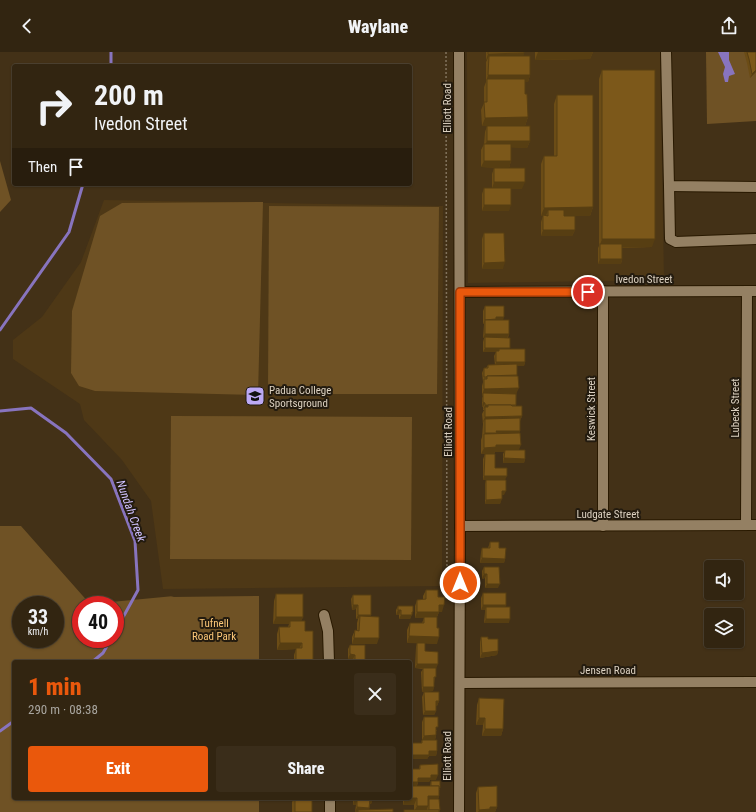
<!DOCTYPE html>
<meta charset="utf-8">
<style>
body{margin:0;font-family:"Roboto Condensed",sans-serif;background:#3a2d1a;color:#f1f3f6;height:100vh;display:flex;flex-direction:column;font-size:15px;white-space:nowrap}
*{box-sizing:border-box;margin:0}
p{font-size:13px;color:#a8a59f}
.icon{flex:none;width:22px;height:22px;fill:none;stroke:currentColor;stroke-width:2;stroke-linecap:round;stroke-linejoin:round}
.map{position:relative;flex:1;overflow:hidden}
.details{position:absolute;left:12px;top:608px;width:400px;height:140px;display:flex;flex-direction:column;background:#322511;border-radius:4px;box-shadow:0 1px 3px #0004,0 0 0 1px #4d4231}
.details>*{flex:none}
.banner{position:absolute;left:12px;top:12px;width:400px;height:122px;border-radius:4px;box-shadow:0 1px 3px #0004,0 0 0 1px #4d4231;background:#322511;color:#f1f3f6;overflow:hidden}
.tools{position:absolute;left:704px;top:508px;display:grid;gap:8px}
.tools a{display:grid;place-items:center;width:40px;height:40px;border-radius:4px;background:#322511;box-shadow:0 1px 3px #0004,0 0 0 1px #4d4231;font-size:20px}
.speed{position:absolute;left:12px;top:544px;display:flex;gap:8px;font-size:20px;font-weight:700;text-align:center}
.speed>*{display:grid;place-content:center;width:52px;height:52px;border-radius:50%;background:#322511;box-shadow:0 1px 3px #0004,0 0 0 1px #4d4231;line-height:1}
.speed small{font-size:10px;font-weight:400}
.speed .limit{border:6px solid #d22;background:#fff;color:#111}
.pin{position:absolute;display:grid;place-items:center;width:34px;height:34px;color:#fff;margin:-17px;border:2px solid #fff;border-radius:50%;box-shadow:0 1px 4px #0007}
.me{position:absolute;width:44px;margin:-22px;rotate:0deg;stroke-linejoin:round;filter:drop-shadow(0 0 3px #0008)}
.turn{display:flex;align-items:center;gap:14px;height:84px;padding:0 16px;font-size:18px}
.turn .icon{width:52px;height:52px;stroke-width:2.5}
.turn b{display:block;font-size:28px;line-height:34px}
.then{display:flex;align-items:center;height:38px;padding:0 16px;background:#0003;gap:8px;font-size:15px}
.round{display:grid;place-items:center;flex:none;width:42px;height:42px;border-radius:4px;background:#3a2d1a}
.headline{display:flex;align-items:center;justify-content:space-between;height:68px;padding:0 16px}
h1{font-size:24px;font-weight:800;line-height:30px;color:#ea580c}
.button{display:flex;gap:8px;margin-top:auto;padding:8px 16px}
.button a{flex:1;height:46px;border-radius:4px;background:#ea580c;color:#fff;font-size:16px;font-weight:800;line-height:46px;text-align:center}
.button a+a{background:#3a2d1a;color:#f1f3f6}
header{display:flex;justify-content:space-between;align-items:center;height:52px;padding:0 16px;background:#322511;font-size:18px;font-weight:800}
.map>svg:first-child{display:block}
</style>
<header><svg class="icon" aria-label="back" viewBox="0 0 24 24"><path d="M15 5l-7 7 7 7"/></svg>Waylane<svg class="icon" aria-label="share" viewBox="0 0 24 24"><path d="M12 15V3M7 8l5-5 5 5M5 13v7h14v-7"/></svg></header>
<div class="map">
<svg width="756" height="760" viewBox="0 0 756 760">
<rect width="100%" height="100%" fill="#433117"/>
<g fill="#4e3816">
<path d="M467,0H660L664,228L468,231Z"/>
<path d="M104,148L443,154L442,534L163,537L151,449L122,408L84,368L80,352L13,307V288L42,265L81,210Z"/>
</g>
<g fill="#6f5225" fill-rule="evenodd">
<path d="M706,0H756V69L707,72Z"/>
<path d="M0,109L11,148L0,160Z"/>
<path d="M263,150L258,343L95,339L79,334L71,321L72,259L100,164L122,151Z"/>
<path d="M269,154L439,155L437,342H268Z"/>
<path d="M171,364L412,365L411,508L170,507Z"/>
<path d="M0,474H21L90,552L174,544L171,545L259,544V610H14V746H259V760H0ZM21,553H55V587H21ZM81,553H115V587H81Z"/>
</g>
<path fill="#8874be" d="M718,0H729V8L735,22L729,24L728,30H725L723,22L725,15Z"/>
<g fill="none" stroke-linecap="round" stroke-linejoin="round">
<g stroke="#8874be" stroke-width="3">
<path d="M111,14V0"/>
<path d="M0,278L69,180L83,132"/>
<path d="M0,359L31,356L66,381L111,427L135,489L138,538L115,580"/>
<path d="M92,610L103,601L111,587"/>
<path d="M0,679L14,669"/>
</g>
<defs>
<g id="minor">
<path d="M459,0L460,474L459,760"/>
<path d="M666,0L669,134L756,135"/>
<path d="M669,134L670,187L676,190L756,187"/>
<path d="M460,240L756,239"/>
<path d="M746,473L747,240"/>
<path d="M460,474L756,473"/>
<path d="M603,474V239"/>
<path d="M324,563L328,579L329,610"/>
<path d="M460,631L756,630"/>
<path d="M330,746V760"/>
</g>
</defs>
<use href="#minor" stroke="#291900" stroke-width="12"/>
<path stroke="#82735d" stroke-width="1.5" stroke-dasharray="2 2" stroke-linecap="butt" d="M446,0L447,546H449"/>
<use href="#minor" stroke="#948063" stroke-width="10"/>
</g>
<g fill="#6b4c16">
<path d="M486,0H524L523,4L530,23L528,30H525V42L528,65L525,74L530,89L527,96L511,95V109L509,116L481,115V98L484,92L485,80L487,74H482L481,58L484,51V35L486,30V10L487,8H486Z"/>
<path d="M535,0H593L590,7L535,8Z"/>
<path d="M744,0H756V20L750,26L747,11Z"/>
<path d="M602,18L652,195L622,196V207L621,212H598V196L599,194V27Z"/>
<path d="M557,43L593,155L590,164H575V178L572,184H541V170L543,164H541V112L544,104H554V52Z"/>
<path d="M494,116L522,137H511L509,159H482V142L484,136H492V122Z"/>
<path d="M484,181L503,217H482V187Z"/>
<path d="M485,254L503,268L509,282L508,286L509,297L525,310L524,314H517L516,354L522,364L520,369V379L519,381V398L525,407L524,411H503V402L504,400H495L494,402H481V388L482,385L483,372L482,362L484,358H483V355H482V346L483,344H482V334L483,330L482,321L484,316H486L488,313H495L494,304L496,300H483V290L484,286H483L484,272H483V259Z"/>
<path d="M485,402L495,416L505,428L504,443H502L500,452H485V432L486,428H483V407Z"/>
<path d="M490,490L499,496L505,507L504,511H480L481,500L482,496H488Z"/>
<path d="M484,515L498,536H485V526L482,527V519Z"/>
<path d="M426,538L438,545L442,560H439L437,565V592L425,591V599L436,617L433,639L422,640L421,620L423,617L415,616L416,595L417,591H407V578L410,571H422L424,566H415V554L417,548H423V544Z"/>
<path d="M483,541L506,553L505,555L509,571H484L485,560V558H481V546Z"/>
<path d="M276,542L303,565L301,569L305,579L313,610H280V609H294V603L296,597L277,598V582L279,575H288L289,572H273L274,549Z"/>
<path d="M353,543L371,563L370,564L377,592H352V585L355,578H357V571L358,567H356V557L352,558L351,547Z"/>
<path d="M398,554L413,560L410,567H399V563H396V558Z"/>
<path d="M481,585L488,587L498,599L497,603L480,606V590Z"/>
<path d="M350,593L365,610H353V607H348V597Z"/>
<path d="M424,640L439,649L437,654H436V659L434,663H423L422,645Z"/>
<path d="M479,646L503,677L501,684H482L483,673H476L477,653Z"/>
<path d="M424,665L437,679H436V683L435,688H422V670Z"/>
<path d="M422,688L437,699L436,704H429L427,707H410V695L412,691H421Z"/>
<path d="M420,713L436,728H430L429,730H418L417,734H430L431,729L440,738H439V744L438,747L440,758L439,760H404V758H414V753H403V746H410Z"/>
<path d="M478,735L497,755L495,760H476V741Z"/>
<path d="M283,746H312V760H292V750L294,746Z"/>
<path d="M353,746H373L371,752H370L369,758L393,760H355L356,753H353Z"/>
</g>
<g fill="#573e12">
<path d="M538,0H593L590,7L535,8Z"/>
<path d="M524,1L522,8L489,4L487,8H486L488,2Z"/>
<path d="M756,18V20L750,26L752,22Z"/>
<path d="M488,23H530L528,30H487V27L486,30Z"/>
<path d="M528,65L525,74H482L485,66Z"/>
<path d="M487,89H530L527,96L484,95Z"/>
<path d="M484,109H511L509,116L481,115Z"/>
<path d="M494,130H525L522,137H492Z"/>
<path d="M484,153H511L509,159H482Z"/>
<path d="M593,155L590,164H548V158L546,164H541L544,156Z"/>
<path d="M543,178H575L572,184H541Z"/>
<path d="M602,187H655L652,195L600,196V193Z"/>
<path d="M600,207H622L621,212H598Z"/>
<path d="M505,210L503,217H482L484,211Z"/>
<path d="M496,265H504L503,269L485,268L484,272H483L485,268Z"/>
<path d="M485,282H509L507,286H483Z"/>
<path d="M485,296H510L508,300L499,297L498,300H483Z"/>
<path d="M496,310H525L524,314H495Z"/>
<path d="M519,336L516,342L483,341V344H482L484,337Z"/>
<path d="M483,350L485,351L483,355H482Z"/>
<path d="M485,353H488L486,358L485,355L483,358Z"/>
<path d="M522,364L519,370L485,367L482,372L485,365Z"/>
<path d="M496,379H520L518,385L484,384L485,381Z"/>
<path d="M496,393H521L518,400L505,398L504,400H495L494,402H481L484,396Z"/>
<path d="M504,406L525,407L524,411H503Z"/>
<path d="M484,424H507L505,428H483Z"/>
<path d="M502,439H506L504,443H500Z"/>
<path d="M502,447L500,452H485L486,448Z"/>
<path d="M482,506L505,507L504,511H480Z"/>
<path d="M484,522H487L485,526L482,527Z"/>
<path d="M487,532H500L498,536H485Z"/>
<path d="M353,553H358L356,557L352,558Z"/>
<path d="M439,553H444L442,560H436Z"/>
<path d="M483,553H506L504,558L486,555L485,558H481Z"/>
<path d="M398,558H401L399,563H396Z"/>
<path d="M412,560H413L410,567H399L401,563Z"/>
<path d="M417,560H439L436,567L424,565V566H415Z"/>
<path d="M358,563H371L369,567L360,564L358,567H356Z"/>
<path d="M276,565H303L300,572L290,569L289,572H273Z"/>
<path d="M486,567H510L509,571H484Z"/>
<path d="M409,584L439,585L437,592L407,591Z"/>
<path d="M354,586H379L377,592H352Z"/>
<path d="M280,591H302L299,597L277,598Z"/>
<path d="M498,599L497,603L480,606L482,601Z"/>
<path d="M350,602L355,603L353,607H348Z"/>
<path d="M417,612H438L436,617L415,616Z"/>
<path d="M423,635H434L433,639L422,640Z"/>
<path d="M436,649H439L437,654H434Z"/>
<path d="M425,659H436L434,663H423Z"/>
<path d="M479,666H485L483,673H476Z"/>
<path d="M485,677H503L501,684H482Z"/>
<path d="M436,683L435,688H422L424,684Z"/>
<path d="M429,699H437L436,704H429L427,707H410L412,703Z"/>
<path d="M431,723H438L436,728H430L429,730H418L416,735H410V730L418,726Z"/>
<path d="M428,744H439L437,750L429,747L428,750Z"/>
<path d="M405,746H417L414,753H403Z"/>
<path d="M370,747H373L371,752H368Z"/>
<path d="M354,748L357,749L356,753H353Z"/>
<path d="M417,754H428L426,760H414Z"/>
<path d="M357,755L369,756L368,760L358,758V760H355Z"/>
<path d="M490,755H497L495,760H478L479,758Z"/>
</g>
<g fill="#7c581a" stroke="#573e12">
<path d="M488,0H524V1L488,2Z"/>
<path d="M747,0H756V18L752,22L749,7Z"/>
<path d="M489,4H530V23H488Z"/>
<rect x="602" y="18" width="53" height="169"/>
<path d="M487,27H525V42H527L528,65L485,66L484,50H487Z"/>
<path d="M557,43H593V155L544,156V104H557Z"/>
<rect x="487" y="74" width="43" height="15"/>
<rect x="484" y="92" width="27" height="17"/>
<rect x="494" y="116" width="31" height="14"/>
<rect x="484" y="136" width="27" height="17"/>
<path d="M548,158H564V164H575V178H543V163L548,164Z"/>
<path d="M484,181H504L505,210L484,211Z"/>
<rect x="600" y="192" width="22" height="15"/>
<path d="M485,254H504V265H496V267L485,268Z"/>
<rect x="485" y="268" width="24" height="14"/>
<path d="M485,285L510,286V296H485Z"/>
<path d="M499,297H525V310H496V299H499Z"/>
<path d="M517,312V323L487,324V325H484V316H488V313Z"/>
<path d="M487,324H518L519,336L484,337V327H487Z"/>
<path d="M483,341L516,342V353H485V351L483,350Z"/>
<path d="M488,353H511L512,354H522V364L485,365V355H488Z"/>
<path d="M520,366V379H496L497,381H485V367Z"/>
<path d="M520,381L521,393H496V395L484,396V382Z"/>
<path d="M505,398H525V407L504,406Z"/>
<path d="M485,402H495V416H507V424H484Z"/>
<path d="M486,428H506V439H502V447L486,448Z"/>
<path d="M490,490H499V496H506L505,507L482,506V496H490Z"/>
<path d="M484,515H499L500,532H487V522H484Z"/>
<path d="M426,538H438V545H445L444,553H439V560H417V548L426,547Z"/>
<rect x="483" y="541" width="23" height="12"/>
<rect x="276" y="542" width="27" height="23"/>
<path d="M353,543H371V563H358V553H353Z"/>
<path d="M398,554H413V560H412V563H401V558H398Z"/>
<rect x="486" y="555" width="24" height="12"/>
<path d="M360,564L379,565V586H354L355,578L359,579Z"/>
<path d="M424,565H437V576H439V585L409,584L410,571H424Z"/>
<path d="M290,569H305V579H313V610H280V609H296V596H302V591H280L279,575H290Z"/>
<path d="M481,585H488V587H498V599L482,601Z"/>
<path d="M417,591H425V599L438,600V612H417Z"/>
<path d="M350,593H365V610H355V603L350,602Z"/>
<path d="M423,616H436V625H434V635H423Z"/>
<path d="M424,640H439V649H436V659H425Z"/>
<path d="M479,646L504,647L503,677H485V666H479Z"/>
<path d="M424,665H438V675H436V683L424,684Z"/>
<path d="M422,688H437V699H429V703H412V691H422Z"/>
<path d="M438,712V723H431V726H418V730H410V717H420V713Z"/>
<path d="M431,729H440V736H439V734H431Z"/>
<path d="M410,734H439V744H428V754H417V746H405H410Z"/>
<path d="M497,734V755H490V757L479,758L478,735Z"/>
<rect x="295" y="746" width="17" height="14"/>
<path d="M355,746H373V747H370L369,756L357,755V749L354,748Z"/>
<path d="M429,747H439L440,758H429Z"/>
<path d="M393,757V760H358V758Z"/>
<rect x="404" y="758" width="35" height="2"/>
</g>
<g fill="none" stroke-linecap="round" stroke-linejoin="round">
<defs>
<path id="route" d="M460,531V240H588"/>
</defs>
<use href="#route" stroke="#983908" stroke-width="10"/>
<use href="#route" stroke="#ea580c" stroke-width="7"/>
</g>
<defs>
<symbol id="school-square" viewBox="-11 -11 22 22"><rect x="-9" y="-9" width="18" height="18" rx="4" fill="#bca9f5" stroke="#231b0f"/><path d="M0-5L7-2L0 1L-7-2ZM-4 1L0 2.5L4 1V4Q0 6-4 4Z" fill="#111"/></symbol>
</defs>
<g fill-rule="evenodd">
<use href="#school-square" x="244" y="333" width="22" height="22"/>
</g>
<g text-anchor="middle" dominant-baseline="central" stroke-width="4" stroke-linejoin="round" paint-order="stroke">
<g font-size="11" fill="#dcd1c1" stroke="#231b0f">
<text transform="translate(447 56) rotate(-90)">Elliott Road</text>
<text x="644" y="227">Ivedon Street</text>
<text transform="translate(735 356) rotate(-90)">Lubeck Street</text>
<text transform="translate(591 357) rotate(-90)">Keswick Street</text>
<text transform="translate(448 380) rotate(-90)">Elliott Road</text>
<text x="608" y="462">Ludgate Street</text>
<text x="608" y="618">Jensen Road</text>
<text transform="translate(447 704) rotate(-90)">Elliott Road</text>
</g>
<g font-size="11" fill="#dcd1c1" stroke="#231b0f" text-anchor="start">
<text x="269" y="338">Padua College<tspan x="269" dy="13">Sportsground</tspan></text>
</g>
<g font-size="11" fill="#fcc778" stroke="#231b0f">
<text x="214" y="571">Tufnell<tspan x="214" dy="13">Road Park</tspan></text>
</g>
<g font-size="12" font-style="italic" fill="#d0c2ff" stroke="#231b0f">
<text transform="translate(131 459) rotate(70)">Nundah Creek</text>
</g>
</g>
</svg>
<div class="tools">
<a><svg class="icon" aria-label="sound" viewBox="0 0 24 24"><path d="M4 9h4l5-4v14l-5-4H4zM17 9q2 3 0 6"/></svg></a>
<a><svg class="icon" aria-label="layers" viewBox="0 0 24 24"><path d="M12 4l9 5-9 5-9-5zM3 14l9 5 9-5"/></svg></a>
</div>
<div class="speed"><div>33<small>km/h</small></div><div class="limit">40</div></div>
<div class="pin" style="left:588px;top:240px;background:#d93025"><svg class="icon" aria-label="arrive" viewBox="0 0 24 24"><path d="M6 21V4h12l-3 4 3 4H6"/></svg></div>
<svg class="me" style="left:460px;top:531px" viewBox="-20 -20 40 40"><circle r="17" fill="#ea580c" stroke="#fff" stroke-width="3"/><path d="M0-11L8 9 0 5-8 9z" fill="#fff"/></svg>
<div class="banner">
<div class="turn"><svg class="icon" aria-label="right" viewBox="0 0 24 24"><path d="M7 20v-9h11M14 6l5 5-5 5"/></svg><div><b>200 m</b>Ivedon Street</div></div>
<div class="then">Then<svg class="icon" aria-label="arrive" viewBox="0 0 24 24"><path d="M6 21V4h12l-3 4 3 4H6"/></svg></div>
</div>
<section class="details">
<div class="headline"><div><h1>1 min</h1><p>290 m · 08:38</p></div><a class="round"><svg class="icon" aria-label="close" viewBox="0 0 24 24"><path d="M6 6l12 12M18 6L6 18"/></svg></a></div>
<div class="button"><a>Exit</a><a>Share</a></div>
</section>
</div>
